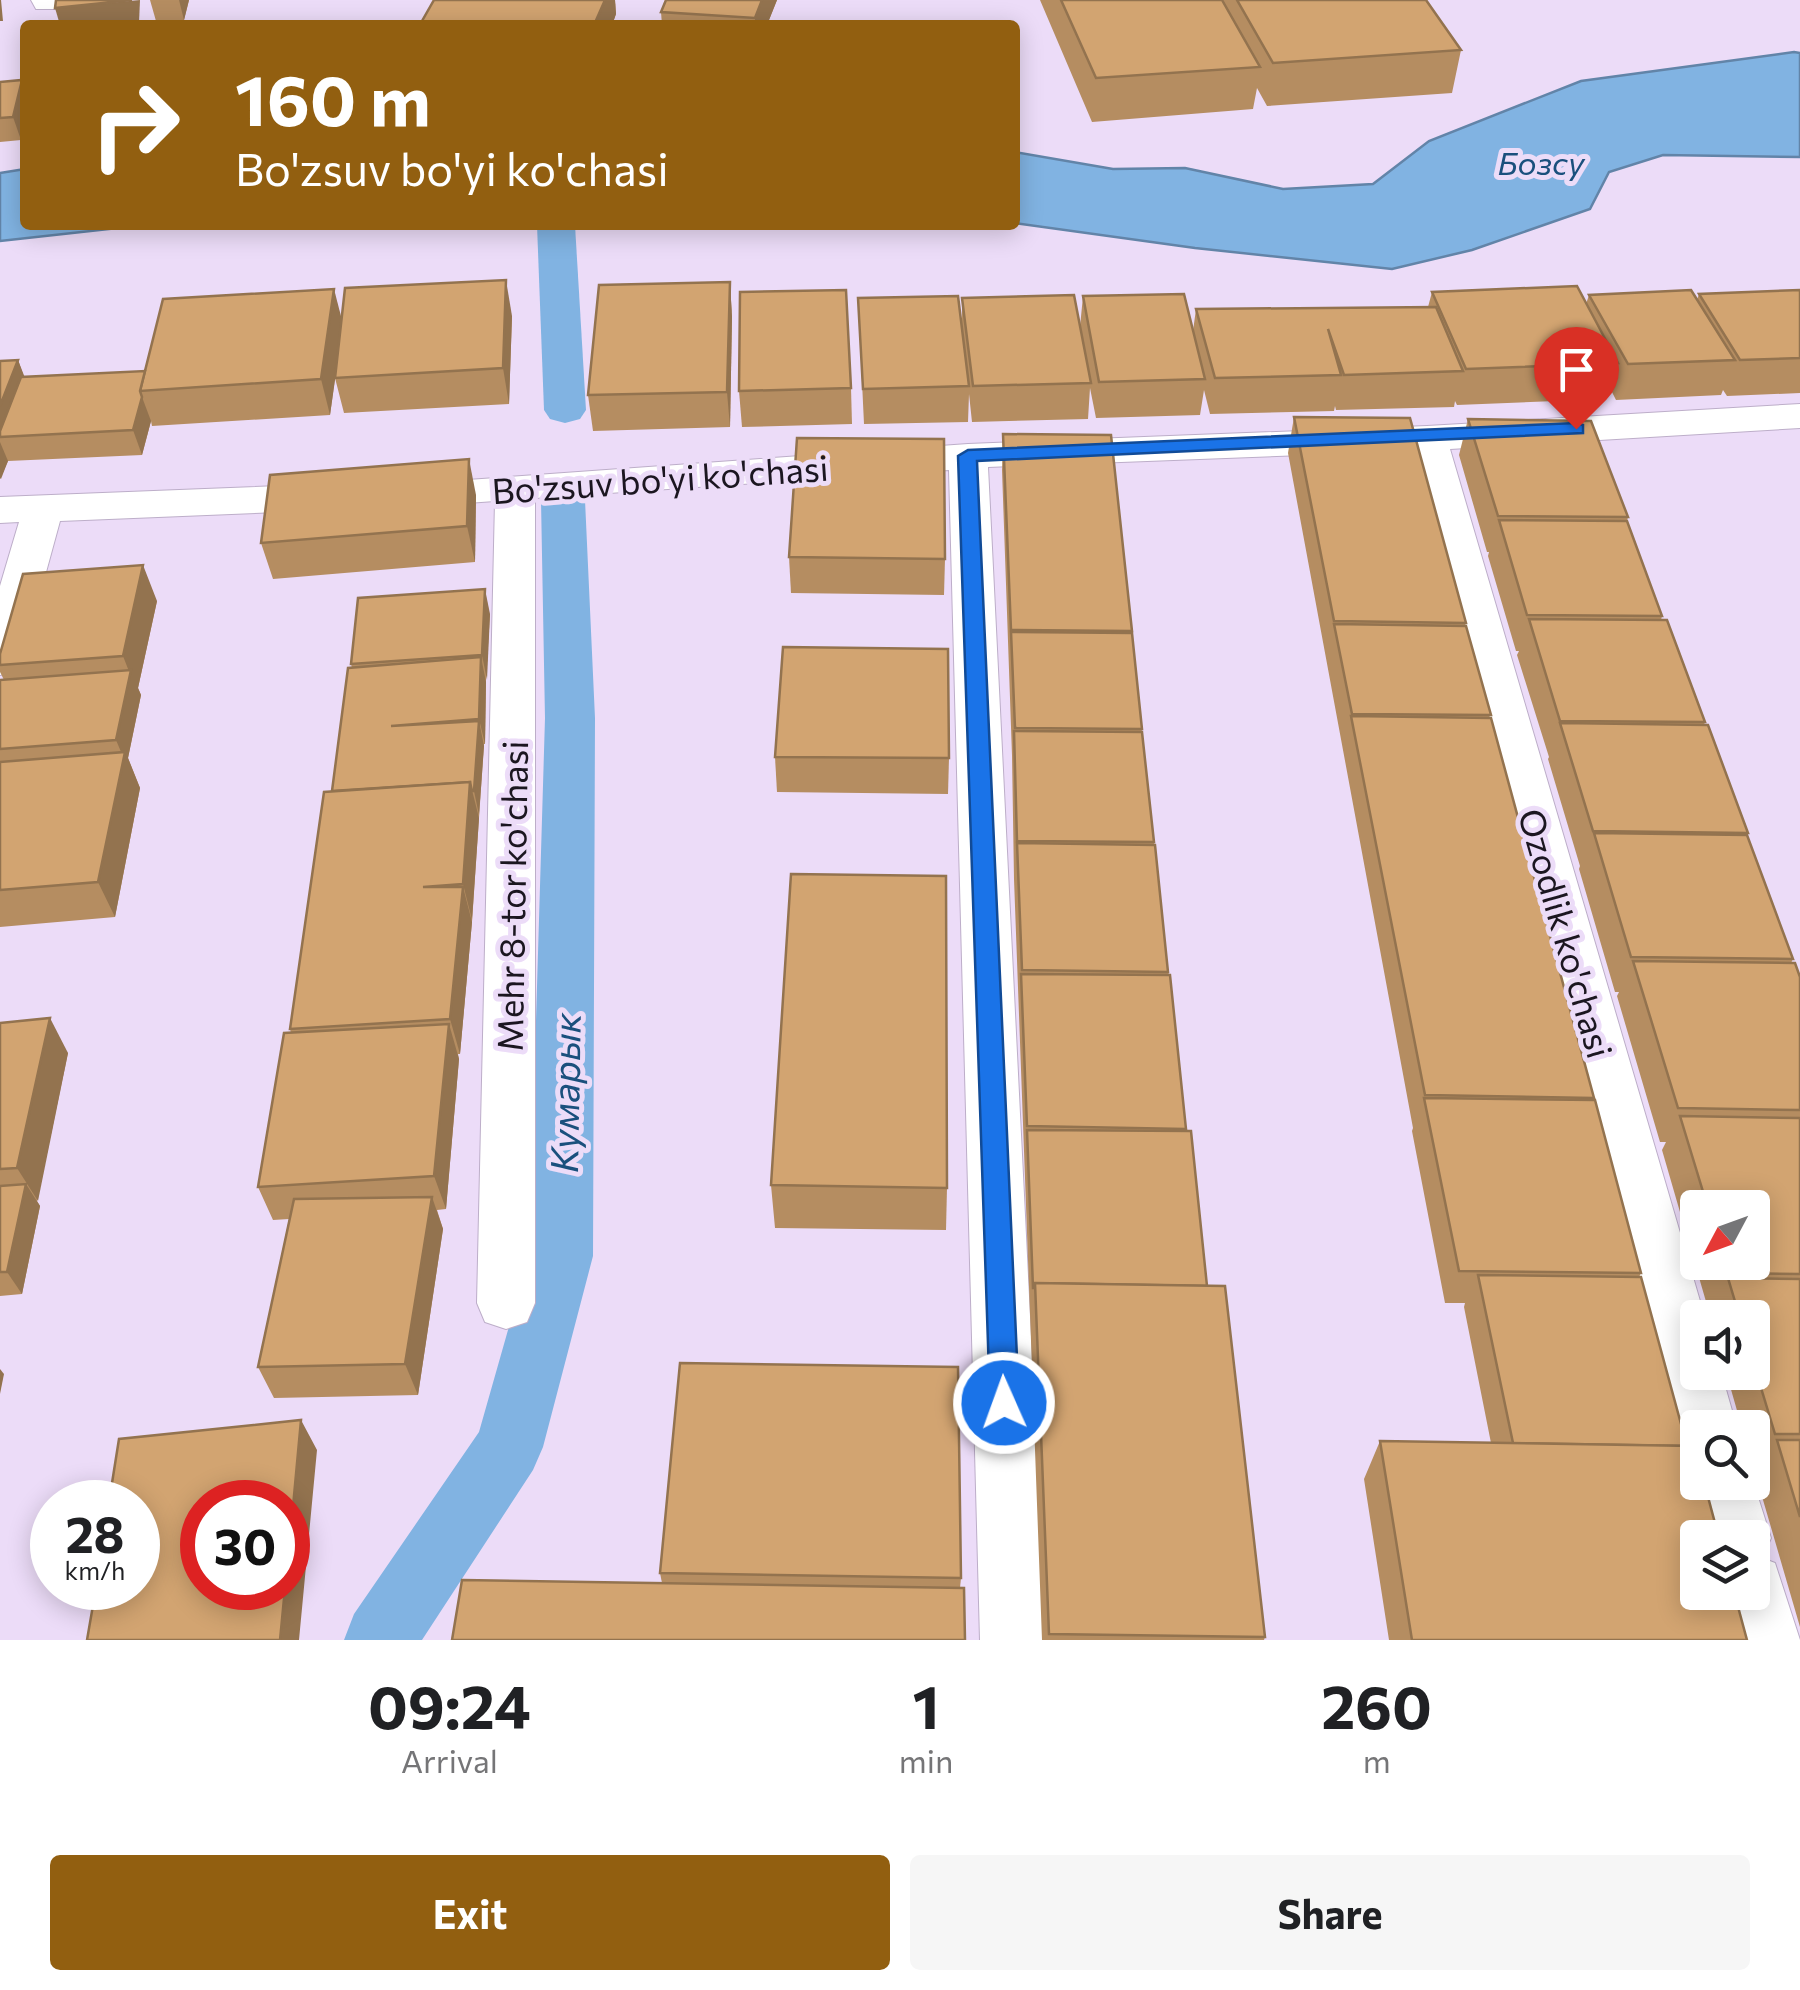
<!DOCTYPE html>
<meta charset="utf-8">
<style>
body{margin:0;font-family:Commissioner,sans-serif;background:#f6f6f6;color:#202124;height:100vh;display:flex;flex-direction:column;font-size:38px;white-space:nowrap}
*{box-sizing:border-box;margin:0}
p{font-size:32px;color:#757577}
.icon{flex:none;width:55px;height:55px;fill:none;stroke:currentColor;stroke-width:2;stroke-linecap:round;stroke-linejoin:round}
.map{position:relative;height:1640px;overflow:hidden}
.sheet{display:flex;flex-direction:column;background:#fff;flex:1}
.sheet>*{flex:none}
.guide{position:absolute;left:20px;top:20px;width:1000px;height:210px;border-radius:10px;box-shadow:0 5px 25px #0003;background:#925f10;color:#fff;overflow:hidden}
.needle{width:65px;rotate:229deg}
.buttons{position:absolute;left:1680px;top:1190px;display:grid;gap:20px}
.buttons a{display:grid;place-items:center;width:90px;height:90px;border-radius:10px;background:#fff;box-shadow:0 5px 25px #0003;font-size:50px}
.speed{position:absolute;left:30px;top:1480px;display:flex;gap:20px;font-size:50px;font-weight:700;text-align:center}
.speed>*{display:grid;place-content:center;width:130px;height:130px;border-radius:50%;background:#fff;box-shadow:0 5px 25px #0003;line-height:1}
.speed small{font-size:25px;font-weight:400}
.speed .limit{border:15px solid #d22;background:#fff;color:#111}
.pin{position:absolute;display:grid;place-items:center;width:85px;height:85px;color:#fff;margin:-102px -42px;border-radius:50% 50% 50% 0;rotate:-45deg;box-shadow:0 0 10px #0007}
.pin .icon{rotate:45deg}
.me{position:absolute;width:110px;margin:-55px;rotate:358deg;stroke-linejoin:round;filter:drop-shadow(0 0 8px #0008)}
.turn{display:flex;align-items:center;gap:35px;height:210px;padding:0 50px;font-size:45px}
.turn .icon{width:130px;height:130px;stroke-width:2.5}
.turn b{display:block;font-size:70px;line-height:85px}
.eta{display:flex;justify-content:space-evenly;align-items:center;height:170px;text-align:center}
.eta b{font-size:60px;font-weight:700;line-height:70px}
.action{display:flex;gap:20px;margin-top:auto;padding:20px 50px}
.action a{flex:1;height:115px;border-radius:10px;background:#925f10;color:#fff;font-size:40px;font-weight:700;line-height:115px;text-align:center}
.action a+a{background:#f6f6f6;color:#202124}
.map>svg:first-child{display:block}
</style>
<div class="map">
<svg width="1800" height="1640" viewBox="0 0 1800 1640">
<rect width="100%" height="100%" fill="#ecdcf8"/>
<g fill="#81b3e2" stroke="#6284a8" stroke-width="2.5">
<path d="M1794,52L1800,53V157L1663,155L1609,172L1590,209L1472,250L1392,269L1195,248L1015,223V152L1113,169L1185,168L1283,189L1373,184L1429,141L1581,81Z"/>
<path d="M25,169V225H145L0,241V173Z"/>
</g>
<g fill="none" stroke-linecap="round" stroke-linejoin="round">
<g fill="#81b3e2" fill-rule="evenodd">
<path d="M537,225H575L586,410L580,419L565,423L550,419L544,410Z"/>
<path d="M563,486L579,490L585,500L595,718L593,1256L543,1447L533,1470L422,1640H344L354,1614L479,1432L529,1256L545,718L541,500L547,490Z"/>
</g>
<defs>
<g id="street">
<path d="M31,0H61L56,9H36Z"/>
<path d="M1800,404V428L1450,449L1705,1318H1698V1372H1721L1737,1428H1698V1453L1685,1448L1677,1428L1411,451L988,467L1046,1640H980L949,470L535,498V1303L527,1322L506,1329L485,1322L477,1303L495,501L411,507L397,503L391,494L397,485L968,444L1427,426Z"/>
<path d="M329,484L343,488L349,497L343,506L329,510L60,521L22,660L16,671L0,675V586L19,522L0,523V497Z"/>
<path d="M1698,1469V1482H1752V1478L1771,1538L1762,1558L1775,1563L1800,1640H1735L1722,1592H1752V1538H1707L1692,1482Z"/>
</g>
</defs>
<use href="#street" stroke="#bdaec9" stroke-width="2"/>
<use href="#street" fill="#fff" fill-rule="evenodd"/>
</g>
<g fill="#b58d61" fill-rule="evenodd">
<path d="M150,0H189L184,20L156,21Z"/>
<path d="M434,0H615L616,14L612,25H423L422,21Z"/>
<path d="M666,0H777L767,25H662L661,12Z"/>
<path d="M1040,0H1426L1461,50L1452,93L1267,106L1257,88L1253,109L1092,122Z"/>
<path d="M22,80L25,89V124L21,140L0,142V82Z"/>
<path d="M730,282L732,317L730,427L593,431L588,395Z"/>
<path d="M1800,290V393L1727,396L1723,390L1721,395L1616,400L1610,388L1606,399L1457,405L1455,401L1454,407L1336,410L1335,406L1334,411L1210,414L1204,390L1200,415L1096,418L1090,388L1088,419L972,422L969,394L968,422L864,424L858,298L962,323V298L1080,327L1083,296L1193,331L1196,309L1428,307L1432,292L1586,304L1589,295L1697,300L1699,294Z"/>
<path d="M512,316L509,404L344,413L335,378L330,415L152,426L151,421L142,455L8,461L0,479V361L18,360L24,377L145,371L342,319Z"/>
<path d="M851,388L852,424L742,427L739,391Z"/>
<path d="M1294,417L1466,623L1465,626L1641,1273L1639,1277L1687,1446L1747,1640H1389L1364,1479L1380,1441L1491,1443L1464,1307L1465,1303H1445L1412,1131L1413,1128L1288,453Z"/>
<path d="M1468,419L1628,517L1627,521L1662,616L1661,620L1705,722L1704,725L1748,833L1746,835L1793,959L1791,963L1800,977V1627L1754,1469L1758,1464H1752V1428H1742L1726,1372H1752V1318H1710L1708,1310L1711,1305H1707L1662,1150L1666,1142H1660L1617,996L1619,992H1615L1579,869L1580,866L1548,759L1549,757L1517,655L1519,651H1516L1488,556L1489,552H1487L1459,455ZM1698,1208H1752V1262H1698Z"/>
<path d="M1003,434L1111,435L1142,732L1186,1131L1207,1286L1265,1637L1264,1640H1042L1014,879L1012,755L1002,470Z"/>
<path d="M476,495L475,562L273,579L261,543Z"/>
<path d="M789,557L945,559L944,595L791,593Z"/>
<path d="M157,601L138,688L141,695L128,758L140,788L115,917L0,927V680H4L0,672V654Z"/>
<path d="M490,614L486,680L485,744H484L472,922L460,1054H458L459,1059L446,1209L437,1210L443,1229L418,1395L274,1398L258,1367L289,1219L273,1220L258,1187L291,1033L290,1029L332,791L352,668L351,664Z"/>
<path d="M775,757L949,758L948,794L777,792Z"/>
<path d="M0,1023L68,1053L37,1201L40,1206L22,1294L0,1296Z"/>
<path d="M771,1185L947,1188L946,1230L775,1228Z"/>
<path d="M660,1573L961,1578L960,1588L662,1583Z"/>
</g>
<g fill="#93734f">
<path d="M0,0H1L3,21H0Z"/>
<path d="M140,0L139,23L118,25H60L55,8Z"/>
<path d="M179,0H189L184,20Z"/>
<path d="M605,0H615L616,14L612,25H594Z"/>
<path d="M762,0H777L767,25H755V18Z"/>
<path d="M22,80L25,89V124L21,140L13,117Z"/>
<path d="M506,280L512,316L509,404L503,368Z"/>
<path d="M730,282L732,317L730,427L727,392Z"/>
<path d="M334,289L343,324L330,415L321,379Z"/>
<path d="M18,360L32,396L0,437V406Z"/>
<path d="M142,397L151,421L142,455L133,430Z"/>
<path d="M0,442L8,461L1,479L0,478Z"/>
<path d="M469,459L476,495L475,562L467,526Z"/>
<path d="M143,565L157,601L138,688L141,695L128,758L140,788L115,917L98,882L124,759L116,740L130,674L123,656Z"/>
<path d="M485,589L490,614L487,680L482,655Z"/>
<path d="M481,657L486,682L485,744L479,719Z"/>
<path d="M479,721L484,746L479,815L474,791Z"/>
<path d="M470,782L479,818L472,920L463,884Z"/>
<path d="M463,887L472,922L460,1054L450,1019Z"/>
<path d="M50,1018L68,1053L38,1201L17,1168Z"/>
<path d="M449,1024L459,1059L446,1209L434,1176Z"/>
<path d="M26,1184L40,1206L22,1294L7,1272Z"/>
<path d="M432,1197L443,1229L418,1395L405,1364Z"/>
<path d="M0,1369L4,1374L0,1394Z"/>
<path d="M301,1420L317,1450L299,1640H280L285,1588H288V1561Z"/>
</g>
<g fill="#d2a471" stroke="#93734f" stroke-width="2.5">
<path d="M56,0H132L55,8Z"/>
<path d="M434,0H605L594,25H506L422,21Z"/>
<path d="M666,0H762L755,18L661,12Z"/>
<path d="M1061,0H1222L1260,67L1096,78Z"/>
<path d="M1237,0H1426L1461,50L1273,63Z"/>
<path d="M22,80L13,117L0,118V82Z"/>
<path d="M506,280L503,368L335,378L345,288Z"/>
<path d="M730,282L727,392L588,395L599,285Z"/>
<path d="M1577,286L1618,363L1466,369L1432,292Z"/>
<path d="M334,289L321,379L140,391L163,299Z"/>
<path d="M846,290L851,388L739,391L740,292Z"/>
<path d="M1691,290L1735,360L1628,364L1589,295Z"/>
<path d="M1800,290V358L1740,360L1699,294Z"/>
<path d="M1184,294L1205,379L1099,382L1083,296Z"/>
<path d="M1074,295L1091,383L973,386L962,298Z"/>
<path d="M958,296L969,386L863,389L858,298Z"/>
<path d="M1436,307L1463,371L1344,375L1328,329L1341,375L1215,378L1196,309Z"/>
<path d="M18,360L0,406V361Z"/>
<path d="M145,371L140,391L142,397L133,430L0,437V431L21,377Z"/>
<path d="M1294,417L1410,418L1466,623L1334,621Z"/>
<path d="M1468,419L1591,421L1628,517L1498,516Z"/>
<path d="M1003,434L1111,435L1132,631L1011,630Z"/>
<path d="M797,438L944,439L945,559L789,557Z"/>
<path d="M469,459L467,526L261,543L270,475Z"/>
<path d="M1499,520L1627,521L1662,616L1527,615Z"/>
<path d="M143,565L123,656L0,665V654L23,574Z"/>
<path d="M485,589L482,655L351,664L358,598Z"/>
<path d="M1529,619L1667,620L1705,722L1560,721Z"/>
<path d="M1334,624L1466,626L1491,715L1352,714Z"/>
<path d="M1011,632L1132,633L1142,729L1015,728Z"/>
<path d="M783,647L948,649L949,758L775,757Z"/>
<path d="M481,657L479,719L391,726L479,721L474,791H472L470,782L332,791L348,668Z"/>
<path d="M131,670L116,740L0,749V680Z"/>
<path d="M1351,716L1491,718L1594,1098L1425,1095Z"/>
<path d="M1560,723L1708,725L1748,833L1593,831Z"/>
<path d="M1014,731L1142,732L1154,842L1017,841Z"/>
<path d="M125,752L98,882L0,890V762Z"/>
<path d="M470,782L463,884L423,887H463L450,1019L290,1029L324,792Z"/>
<path d="M1594,833L1747,835L1793,959L1631,957Z"/>
<path d="M1017,843L1155,845L1168,972L1022,970Z"/>
<path d="M791,874L946,876L947,1188L771,1185Z"/>
<path d="M1633,961L1795,963L1800,977V1110L1678,1108Z"/>
<path d="M1021,974L1170,975L1186,1129L1027,1126Z"/>
<path d="M50,1018L17,1168L0,1169V1023Z"/>
<path d="M449,1024L434,1176L258,1187L284,1033Z"/>
<path d="M1424,1098L1595,1100L1641,1273L1459,1271Z"/>
<path d="M1680,1116L1800,1118V1274L1728,1273L1725,1262H1752V1208H1708Z"/>
<path d="M1027,1130L1191,1131L1207,1286L1035,1283V1288H1033Z"/>
<path d="M26,1184L7,1272H0V1186Z"/>
<path d="M432,1197L405,1364L258,1367L294,1199Z"/>
<path d="M1478,1275L1641,1277L1687,1446L1513,1443Z"/>
<path d="M1728,1278L1800,1279V1434H1775L1752,1358V1318H1740Z"/>
<path d="M1035,1283L1225,1286L1265,1637L1049,1634Z"/>
<path d="M680,1363L958,1367L961,1578L660,1573Z"/>
<path d="M301,1420L288,1561V1502H202V1588H285L280,1640H87L96,1588H138V1502H109L119,1439Z"/>
<path d="M1777,1440H1800V1517Z"/>
<path d="M1380,1441L1694,1446L1698,1459V1482H1704L1719,1538H1698V1592H1734L1747,1640H1412Z"/>
<path d="M462,1580L964,1588L965,1640H452Z"/>
</g>
<path fill="#1a73e8" stroke="#114b97" stroke-width="2.5" d="M1576,423L1583,425V433L977,461L1019,1403L1014,1413L1004,1417L994,1413L990,1403L958,456L968,450Z"/>
<g text-anchor="middle" dominant-baseline="central" stroke-width="10" stroke-linejoin="round" paint-order="stroke">
<g font-size="32" font-style="italic" fill="#1a507d" stroke="#ecdcf8">
<text x="1541" y="162">Бозсу</text>
</g>
<g font-size="35" fill="#1b1620" stroke="#ecdcf8">
<text transform="translate(660 478) rotate(-4)">Bo'zsuv bo'yi ko'chasi</text>
<text transform="translate(511 896) rotate(-89)">Mehr 8-tor ko'chasi</text>
<text transform="translate(1567 933) rotate(74)">Ozodlik ko'chasi</text>
</g>
<g font-size="38" font-style="italic" fill="#1a507d" stroke="#ecdcf8">
<text transform="translate(564 1093) rotate(-89)">Кумарык</text>
</g>
</g>
</svg>
<div class="buttons">
<a><svg class="needle" viewBox="-14 -14 28 28"><path d="M0-13l5 13h-10z" fill="#e53935"/><path d="M0 13l5-13h-10z" fill="#757577"/></svg></a>
<a><svg class="icon" aria-label="sound" viewBox="0 0 24 24"><path d="M4 9h4l5-4v14l-5-4H4zM17 9q2 3 0 6"/></svg></a>
<a><svg class="icon" aria-label="search" viewBox="0 0 24 24"><circle cx="10" cy="10" r="6"/><path d="M15 15l6 6"/></svg></a>
<a><svg class="icon" aria-label="layers" viewBox="0 0 24 24"><path d="M12 4l9 5-9 5-9-5zM3 14l9 5 9-5"/></svg></a>
</div>
<div class="speed"><div>28<small>km/h</small></div><div class="limit">30</div></div>
<div class="pin" style="left:1576px;top:429px;background:#d93025"><svg class="icon" aria-label="arrive" viewBox="0 0 24 24"><path d="M6 21V4h12l-3 4 3 4H6"/></svg></div>
<svg class="me" style="left:1004px;top:1403px" viewBox="-20 -20 40 40"><circle r="17" fill="#1a73e8" stroke="#fff" stroke-width="3"/><path d="M0-11L8 9 0 5-8 9z" fill="#fff"/></svg>
<div class="guide">
<div class="turn"><svg class="icon" aria-label="right" viewBox="0 0 24 24"><path d="M7 20v-9h11M14 6l5 5-5 5"/></svg><div><b>160 m</b>Bo'zsuv bo'yi ko'chasi</div></div>
</div>
</div>
<section class="sheet">
<div class="eta">
<div><b>09:24</b><p>Arrival</p></div>
<div><b>1</b><p>min</p></div>
<div><b>260</b><p>m</p></div>
</div>
<div class="action"><a>Exit</a><a>Share</a></div>
</section>
